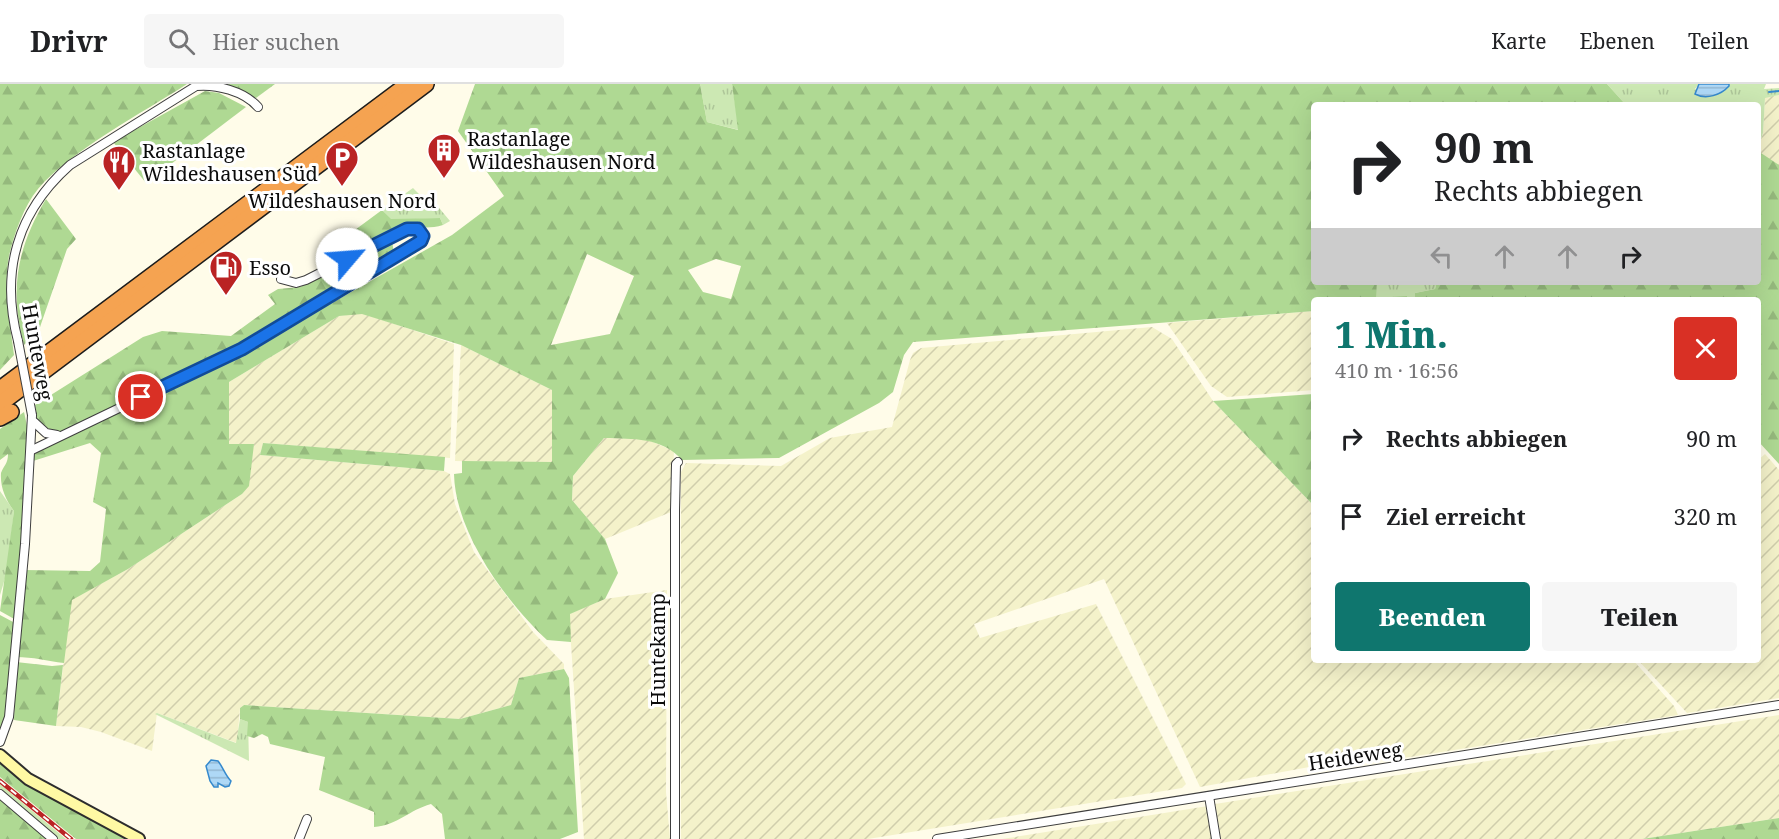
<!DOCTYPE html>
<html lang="de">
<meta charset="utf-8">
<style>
body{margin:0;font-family:"Noto Serif",serif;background:#f6f6f6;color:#202124;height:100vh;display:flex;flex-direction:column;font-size:22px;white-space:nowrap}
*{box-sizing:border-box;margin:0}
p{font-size:20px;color:#757577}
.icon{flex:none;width:33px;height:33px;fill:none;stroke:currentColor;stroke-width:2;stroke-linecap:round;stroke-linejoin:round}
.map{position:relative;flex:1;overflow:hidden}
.sheet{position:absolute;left:1311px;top:213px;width:450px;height:366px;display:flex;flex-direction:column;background:#fff;border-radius:6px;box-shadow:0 6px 24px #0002}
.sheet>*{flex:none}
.guide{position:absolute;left:1311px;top:18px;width:450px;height:183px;border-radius:6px;box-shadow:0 6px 24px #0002;background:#fff;color:#202124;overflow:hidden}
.pin{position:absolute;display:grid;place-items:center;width:51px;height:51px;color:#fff;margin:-26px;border:3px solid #fff;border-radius:50%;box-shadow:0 2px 6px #0007}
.me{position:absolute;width:66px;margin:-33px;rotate:63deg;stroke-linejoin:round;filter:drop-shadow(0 0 4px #0008)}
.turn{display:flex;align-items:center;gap:21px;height:126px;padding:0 24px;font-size:27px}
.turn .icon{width:78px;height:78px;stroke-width:2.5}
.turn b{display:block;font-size:42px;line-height:51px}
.lanes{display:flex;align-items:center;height:57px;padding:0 24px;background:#0003;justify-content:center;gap:30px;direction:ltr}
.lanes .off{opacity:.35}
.round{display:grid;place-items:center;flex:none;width:63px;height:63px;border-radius:6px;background:#f6f6f6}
.overview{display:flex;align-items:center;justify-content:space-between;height:102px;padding:0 24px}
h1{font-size:36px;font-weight:800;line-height:45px;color:#0f766e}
.cta{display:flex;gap:12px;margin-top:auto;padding:12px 24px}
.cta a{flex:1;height:69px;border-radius:6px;background:#0f766e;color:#fff;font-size:24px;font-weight:800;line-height:69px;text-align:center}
.cta a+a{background:#f6f6f6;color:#202124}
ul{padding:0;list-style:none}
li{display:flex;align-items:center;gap:18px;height:78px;padding:0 24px}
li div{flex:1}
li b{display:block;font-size:22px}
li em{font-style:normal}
header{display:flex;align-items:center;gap:36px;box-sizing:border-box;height:84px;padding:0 30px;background:#fff;border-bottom:2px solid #e0e0e0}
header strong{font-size:28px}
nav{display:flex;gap:33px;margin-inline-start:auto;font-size:21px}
.search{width:420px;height:54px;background:#f6f6f6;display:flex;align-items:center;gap:15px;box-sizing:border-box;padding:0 21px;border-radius:6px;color:#757577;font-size:22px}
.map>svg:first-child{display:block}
</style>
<header>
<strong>Drivr</strong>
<div class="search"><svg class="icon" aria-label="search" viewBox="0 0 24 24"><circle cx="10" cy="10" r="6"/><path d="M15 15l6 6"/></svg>Hier suchen</div>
<nav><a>Karte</a><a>Ebenen</a><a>Teilen</a></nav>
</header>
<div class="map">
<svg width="1779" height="755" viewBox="0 0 1779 755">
<defs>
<pattern id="farmland-furrows" width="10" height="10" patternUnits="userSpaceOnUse" patternTransform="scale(1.5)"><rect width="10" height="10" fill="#f4f2ca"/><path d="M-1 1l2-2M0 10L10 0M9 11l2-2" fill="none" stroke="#d0ceac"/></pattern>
<pattern id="grass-tufts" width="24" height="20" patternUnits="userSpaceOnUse" patternTransform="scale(1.5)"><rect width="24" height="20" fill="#cce8b3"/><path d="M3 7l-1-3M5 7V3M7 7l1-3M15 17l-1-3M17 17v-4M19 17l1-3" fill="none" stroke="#aec699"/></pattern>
<pattern id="forest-firs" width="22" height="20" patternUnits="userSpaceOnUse" patternTransform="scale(1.5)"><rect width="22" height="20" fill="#afd993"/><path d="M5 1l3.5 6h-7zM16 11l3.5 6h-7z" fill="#95b97d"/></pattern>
<pattern id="water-rules" width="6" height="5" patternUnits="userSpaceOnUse" patternTransform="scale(1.5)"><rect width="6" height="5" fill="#aed8f6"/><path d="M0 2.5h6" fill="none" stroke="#94b8d2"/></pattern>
</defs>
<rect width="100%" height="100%" fill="#fffce9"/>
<g fill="url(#farmland-furrows)">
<path d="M1779,11V81H1776L1758,67V64L1763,49L1765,13Z"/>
<path d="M1314,227V306L1227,313L1211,302L1167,239Z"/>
<path d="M362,229L454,260L450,374L263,359L260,371L444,387L450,390L455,420L474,468L533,548L564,580V585L519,594L511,621L460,635L244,621L240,624L237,659L157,629L152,667L101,648L81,643L56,642L71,516L128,485L242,410L254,360H229V298L339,232Z"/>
<path d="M1152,243L1172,255L1213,317L1314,422V576H1633L1674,622L1678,631L1397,675L1363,672L1347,663L1339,675L1331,679L1200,703L1104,495L974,540L980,554L1096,520L1186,700L1182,704L868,755H681V388L686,379L781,382L830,354L892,343L910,276L913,269L921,264Z"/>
<path d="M461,261L552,306V379L455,377Z"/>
<path d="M604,354L646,355L674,367L671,428L605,455L572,416L573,392Z"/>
<path d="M1765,370L1779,386V614L1687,629L1638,576H1758V376Z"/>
<path d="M667,506L666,708L670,755H584L569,530L605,515Z"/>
<path d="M1779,631V734L1642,755H1221L1215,720Z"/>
<path d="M1208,722L1213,755H1002Z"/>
</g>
<g fill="url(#grass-tufts)">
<path d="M700,0H732L739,46L707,38Z"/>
<path d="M1607,0H1699L1695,5L1712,12L1727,5L1729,0H1766L1764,5L1779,4V11L1765,14L1763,49L1758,64V21H1626Z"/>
<path d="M413,104L422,113H430L450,137L443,141L440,134L391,136L382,126Z"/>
<path d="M1377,198H1437L1435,205L1415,209V216H1407V213L1375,214Z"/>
<path d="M0,407L14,427L7,488L0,511Z"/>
<path d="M157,629L236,659L240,635L248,638L249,677L155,630Z"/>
<path d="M0,700L66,755H56L0,708Z"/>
</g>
<g fill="url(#forest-firs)" fill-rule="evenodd">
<path d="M0,0H187C144,28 70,67 38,105C24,122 14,150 9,172C3,204 10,239 14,271L0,286Z"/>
<path d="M227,0H275L256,14Z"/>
<path d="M475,0H700L707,38L738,46L732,0H1607L1626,21H1314V198H1377L1376,214L1407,212V216H1314V227L913,258L904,271L893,308L879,319L779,374L682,376C662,353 633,355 604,354L573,392L572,416L605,455L618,489L605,515L570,530L571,558L547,556C506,518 455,448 454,390L462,389V377L552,378V306L461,261L362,230L339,232L229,298V360H254L249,402L242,410L128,485L72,516L64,579C47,577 33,573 16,573L24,486L90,487L100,478L106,425L93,418L101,369L90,359L33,377L32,372L50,360L224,280L452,151L504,112L458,47ZM587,170L634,192L610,250L551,261ZM716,175L741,182L731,215L703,208L688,186Z"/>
<path d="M205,7L219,9L246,23L146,99L113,58Z"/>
<path d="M1758,67L1779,81V380L1758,357V216H1415V209L1435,205L1437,198H1758Z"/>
<path d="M46,115L76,155L67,165L40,243L24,261C9,205 17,164 46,115Z"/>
<path d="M382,126L391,135L440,134L443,141C428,146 417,141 402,145C376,151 350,170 326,181L321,171Z"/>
<path d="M392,157L394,169L220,273L63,347H51L36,334L35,321L143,253L162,247L231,252L275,220L268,211L278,205L300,203Z"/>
<path d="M1314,310V422L1213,317Z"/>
<path d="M24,328L30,355L16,536L0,527L14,427C6,416 0,404 1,389C4,381 8,380 8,370L0,376V345Z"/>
<path d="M263,359L445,373L444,387L260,371Z"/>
<path d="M0,531L15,539L5,633L0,649Z"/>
<path d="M16,578L52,582L63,581L56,642L14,636Z"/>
<path d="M564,585L569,594L578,748L560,755H445L442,730L431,720C409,726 398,741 374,743V728L319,706L325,673L270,660L268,653L262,650L254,654L247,652L248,638L240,635V624L244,621L460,635L511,621L519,594Z"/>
<path d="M0,677L18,694L131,755H76L0,693Z"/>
<path d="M0,714L49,755H0Z"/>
<path d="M1779,734V755H1642Z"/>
</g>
<g fill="url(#water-rules)" stroke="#3589cd" stroke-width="1.5">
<path d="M1699,0H1729V2C1721,11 1706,16 1695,10Z"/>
<path d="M211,676L218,677C223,683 225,691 231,697L229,702L225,703L218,699V703H214L210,697L206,682Z"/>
</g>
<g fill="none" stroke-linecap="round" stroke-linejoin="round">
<path stroke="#3589cd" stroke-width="2" d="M1769,8L1779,7"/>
<defs>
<g id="minor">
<path d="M18,257C0,188 17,128 70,81L196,2C216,0 244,7 258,23"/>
<path d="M34,338L46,349L57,351"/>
<path d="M32,366L242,265L419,158L423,152L418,145H407L306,196L296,199L281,195"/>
<path d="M0,658L9,633L25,460L32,331"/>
<path d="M0,710L53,755"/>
<path d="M1209,712L1216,755"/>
<path d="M299,755L307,735"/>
<path d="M675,755V426L676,380L678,378"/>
<path d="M937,755L1779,621"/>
</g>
<path id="secondary" d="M0,671L28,695L139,755"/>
<g id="motorway">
<path d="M0,305L408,0"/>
<path d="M0,320L426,0"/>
<path d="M0,334L11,328"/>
</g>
</defs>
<use href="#minor" stroke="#3e3e3e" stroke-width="10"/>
<use href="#secondary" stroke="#2d2d2d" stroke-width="14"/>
<use href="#motorway" stroke="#1c1c1c" stroke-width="18"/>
<use href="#minor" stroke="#fff" stroke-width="8"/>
<use href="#secondary" stroke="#fff9a4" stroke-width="10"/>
<use href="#motorway" stroke="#f5a351" stroke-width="15"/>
<defs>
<path id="rail" d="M0,697L71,755"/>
</defs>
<use href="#rail" stroke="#ba2324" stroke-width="4.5"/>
<use href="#rail" stroke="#fff" stroke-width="2" stroke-dasharray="7" stroke-linecap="butt"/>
<defs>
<path id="minor-bridge" d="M18,257L32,331"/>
</defs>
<use href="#minor-bridge" stroke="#3e3e3e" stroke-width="10" stroke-linecap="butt"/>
<use href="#minor-bridge" stroke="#fff" stroke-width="8"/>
</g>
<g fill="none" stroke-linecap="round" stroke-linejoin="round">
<defs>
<path id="route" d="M141,313L242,265L421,157L423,152L418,145H407L347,175"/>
</defs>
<use href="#route" stroke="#114b97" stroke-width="15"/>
<use href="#route" stroke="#1a73e8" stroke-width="10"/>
</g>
<defs>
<symbol id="building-pin" viewBox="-11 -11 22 30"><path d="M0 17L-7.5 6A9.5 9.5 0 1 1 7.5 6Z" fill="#ba2324" stroke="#fff"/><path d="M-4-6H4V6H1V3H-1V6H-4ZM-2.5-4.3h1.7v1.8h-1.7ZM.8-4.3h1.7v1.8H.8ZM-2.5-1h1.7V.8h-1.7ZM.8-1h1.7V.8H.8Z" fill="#fff"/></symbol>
<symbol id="parking-pin" viewBox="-11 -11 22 30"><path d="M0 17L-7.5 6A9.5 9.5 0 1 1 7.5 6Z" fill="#ba2324" stroke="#fff"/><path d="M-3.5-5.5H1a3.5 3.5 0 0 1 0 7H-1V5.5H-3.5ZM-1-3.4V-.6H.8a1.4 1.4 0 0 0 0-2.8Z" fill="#fff"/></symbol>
<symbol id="restaurant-pin" viewBox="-11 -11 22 30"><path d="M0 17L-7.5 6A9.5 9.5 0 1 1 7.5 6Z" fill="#ba2324" stroke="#fff"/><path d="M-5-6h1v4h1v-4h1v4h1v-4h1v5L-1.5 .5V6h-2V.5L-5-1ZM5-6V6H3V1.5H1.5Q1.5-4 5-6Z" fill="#fff"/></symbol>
<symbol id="fuel-pin" viewBox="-11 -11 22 30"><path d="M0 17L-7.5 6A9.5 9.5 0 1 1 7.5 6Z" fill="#ba2324" stroke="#fff"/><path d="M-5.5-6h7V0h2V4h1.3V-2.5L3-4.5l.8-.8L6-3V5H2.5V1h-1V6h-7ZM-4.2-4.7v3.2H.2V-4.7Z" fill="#fff"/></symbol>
</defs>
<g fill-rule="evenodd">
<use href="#building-pin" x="425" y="47" width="38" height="52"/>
<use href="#parking-pin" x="323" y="55" width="38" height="52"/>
<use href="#restaurant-pin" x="100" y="59" width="38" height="52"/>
<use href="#fuel-pin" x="207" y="164" width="38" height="52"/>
</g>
<g text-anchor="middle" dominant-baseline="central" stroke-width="6" stroke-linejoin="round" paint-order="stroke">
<g font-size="20" fill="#0b0b0b" stroke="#fff" text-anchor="start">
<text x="467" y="54">Rastanlage<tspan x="467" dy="23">Wildeshausen Nord</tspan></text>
<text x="142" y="66">Rastanlage<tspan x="142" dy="23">Wildeshausen Süd</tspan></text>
<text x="342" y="116" text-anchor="middle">Wildeshausen Nord</text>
<text x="249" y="183">Esso</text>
</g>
<g font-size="20" fill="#0b0b0b" stroke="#fff">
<text transform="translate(38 268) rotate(80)">Hunteweg</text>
<text transform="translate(657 566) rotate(-90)">Huntekamp</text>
<text transform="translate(1355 672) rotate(-9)">Heideweg</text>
</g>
</g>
</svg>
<div class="pin" style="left:141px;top:313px;background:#d93025"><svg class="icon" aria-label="arrive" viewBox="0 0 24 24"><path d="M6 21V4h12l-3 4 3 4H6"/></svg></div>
<svg class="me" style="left:347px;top:175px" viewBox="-20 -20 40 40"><circle r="19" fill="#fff"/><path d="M0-13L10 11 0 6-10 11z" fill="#1a73e8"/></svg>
<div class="guide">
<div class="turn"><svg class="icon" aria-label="right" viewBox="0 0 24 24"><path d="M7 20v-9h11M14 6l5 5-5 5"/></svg><div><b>90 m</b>Rechts abbiegen</div></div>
<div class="lanes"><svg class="icon off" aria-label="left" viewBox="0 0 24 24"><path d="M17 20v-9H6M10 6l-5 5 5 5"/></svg><svg class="icon off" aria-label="ahead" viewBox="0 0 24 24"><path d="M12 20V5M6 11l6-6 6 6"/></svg><svg class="icon off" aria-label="ahead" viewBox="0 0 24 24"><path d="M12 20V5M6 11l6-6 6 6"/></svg><svg class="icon" aria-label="right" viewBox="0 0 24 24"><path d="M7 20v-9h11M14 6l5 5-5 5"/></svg></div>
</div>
<section class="sheet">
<div class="overview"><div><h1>1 Min.</h1><p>410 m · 16:56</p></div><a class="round" style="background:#d93025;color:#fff"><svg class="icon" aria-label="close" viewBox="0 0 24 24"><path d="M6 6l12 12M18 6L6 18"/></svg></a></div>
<ul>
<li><svg class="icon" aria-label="right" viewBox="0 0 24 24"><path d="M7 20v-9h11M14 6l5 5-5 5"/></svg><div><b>Rechts abbiegen</b></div><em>90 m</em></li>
<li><svg class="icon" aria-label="arrive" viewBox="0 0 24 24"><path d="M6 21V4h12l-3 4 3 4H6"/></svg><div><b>Ziel erreicht</b></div><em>320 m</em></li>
</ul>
<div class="cta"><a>Beenden</a><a>Teilen</a></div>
</section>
</div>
